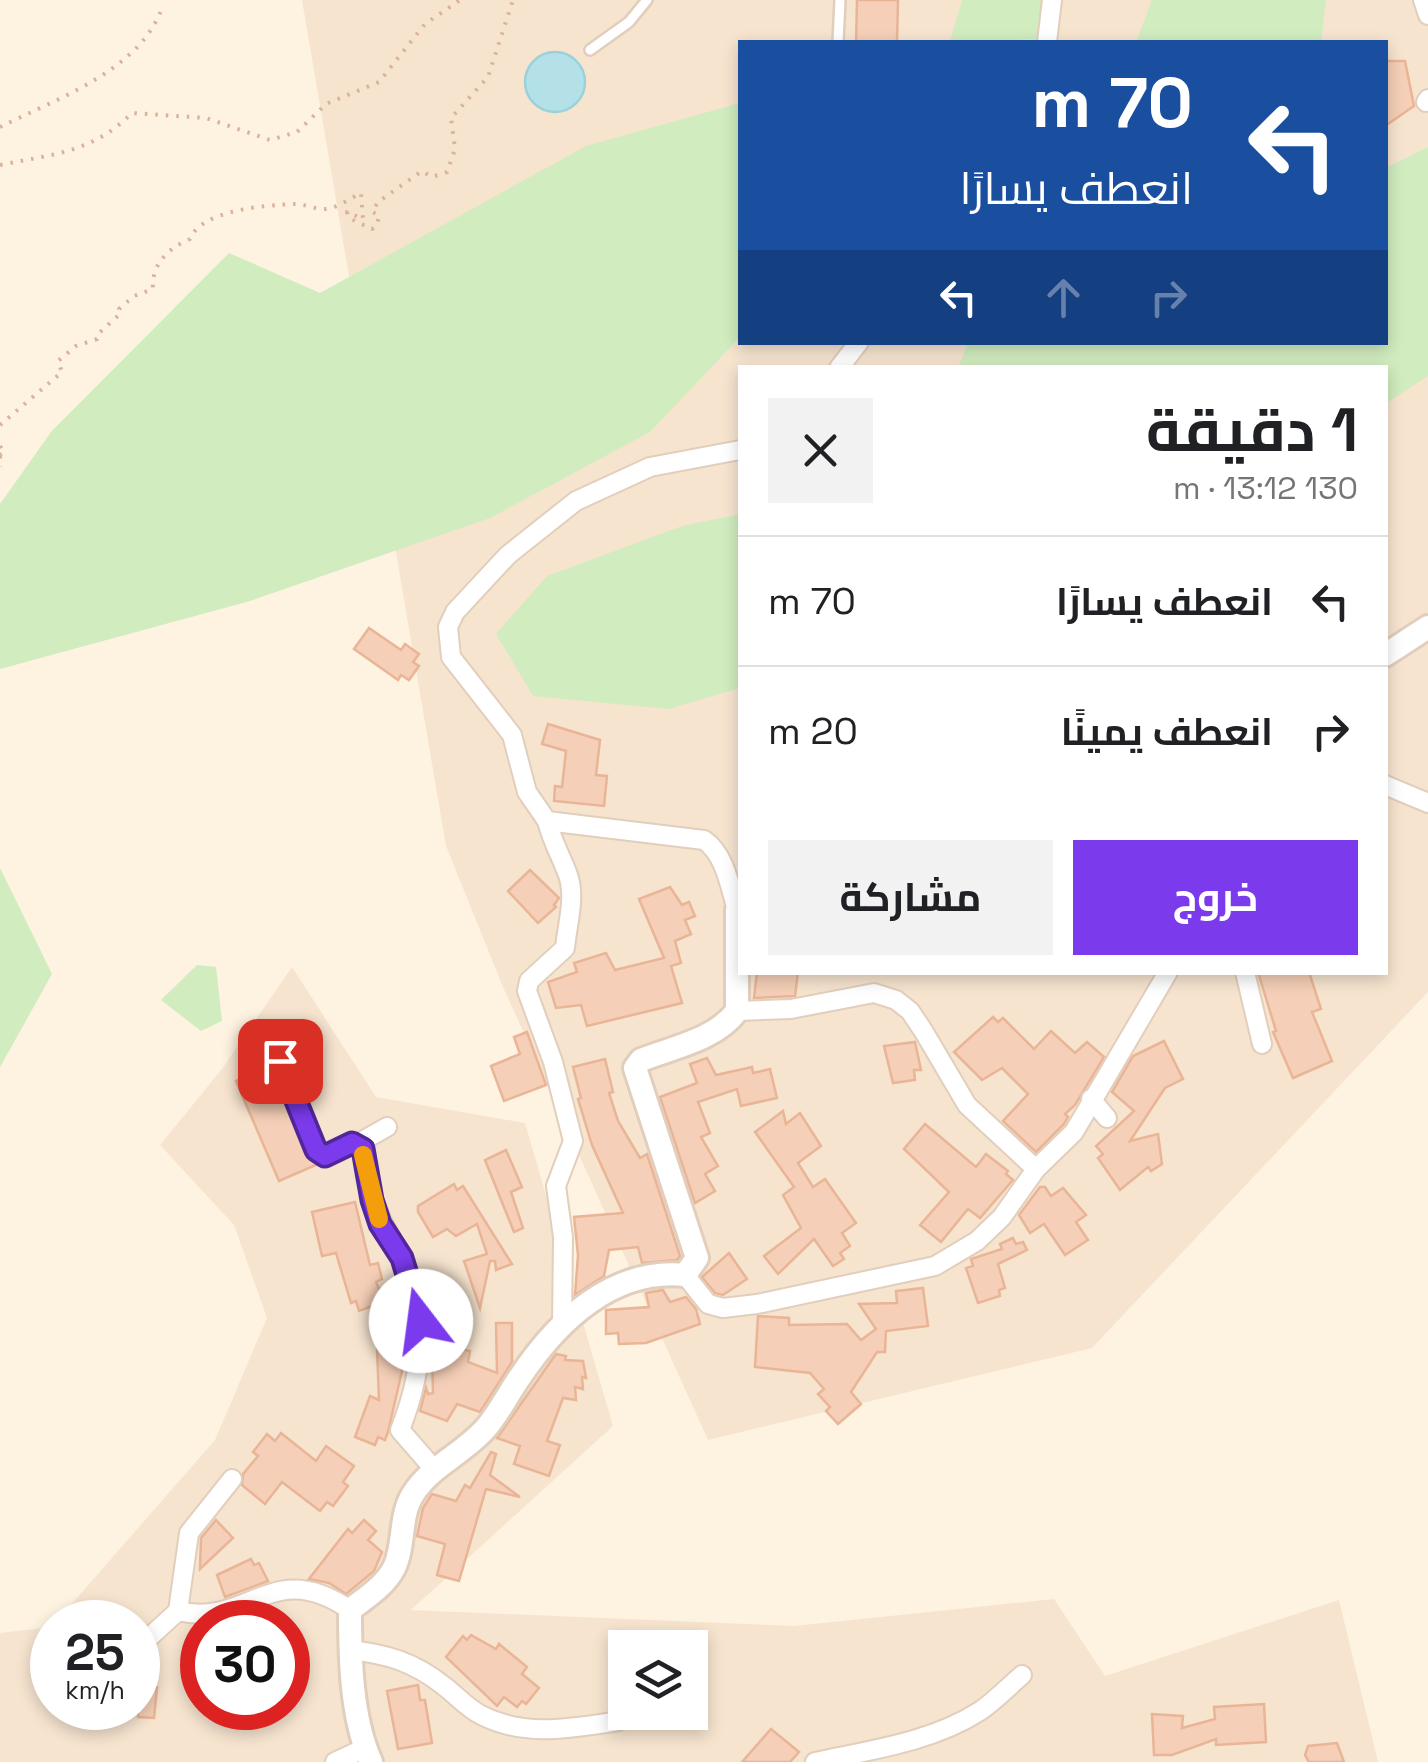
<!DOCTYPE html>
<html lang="ar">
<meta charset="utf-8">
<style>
body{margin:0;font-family:"Space Grotesk",Cairo,sans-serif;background:#f2f2f2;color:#202124;direction:rtl;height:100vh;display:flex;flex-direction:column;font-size:38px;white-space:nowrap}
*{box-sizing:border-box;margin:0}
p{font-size:32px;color:#757577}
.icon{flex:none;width:55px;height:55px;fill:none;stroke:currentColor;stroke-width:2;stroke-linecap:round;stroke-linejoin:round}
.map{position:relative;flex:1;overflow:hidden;direction:ltr}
.sheet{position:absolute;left:738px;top:365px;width:650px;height:610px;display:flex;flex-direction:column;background:#fff;border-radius:0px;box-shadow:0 5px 15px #0003;direction:rtl}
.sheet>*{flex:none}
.guide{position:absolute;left:738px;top:40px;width:650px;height:305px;border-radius:0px;box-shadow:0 5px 15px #0003;direction:rtl;background:#1a4fa0;color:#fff;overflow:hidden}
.tools{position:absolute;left:608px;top:1630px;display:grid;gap:20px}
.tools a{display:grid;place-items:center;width:100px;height:100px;border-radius:0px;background:#fff;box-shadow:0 5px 15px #0003;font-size:50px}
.speed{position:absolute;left:30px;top:1600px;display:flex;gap:20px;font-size:50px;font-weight:700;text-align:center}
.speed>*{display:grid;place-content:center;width:130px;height:130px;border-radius:50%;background:#fff;box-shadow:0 5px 15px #0003;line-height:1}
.speed small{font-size:25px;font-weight:400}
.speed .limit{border:15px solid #d22;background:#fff;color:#111}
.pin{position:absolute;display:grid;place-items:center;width:85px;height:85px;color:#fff;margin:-42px;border-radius:20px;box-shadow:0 5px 15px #0006}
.me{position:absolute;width:110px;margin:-55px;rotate:345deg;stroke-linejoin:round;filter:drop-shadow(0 0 8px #0008)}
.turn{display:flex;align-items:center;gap:35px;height:210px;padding:0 30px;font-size:45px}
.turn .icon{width:130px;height:130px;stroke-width:2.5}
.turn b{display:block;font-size:70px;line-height:85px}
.lanes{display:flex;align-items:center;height:95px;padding:0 30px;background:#0003;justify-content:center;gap:50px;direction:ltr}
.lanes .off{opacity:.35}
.round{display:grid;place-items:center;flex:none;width:105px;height:105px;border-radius:0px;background:#f2f2f2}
.head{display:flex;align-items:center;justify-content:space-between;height:170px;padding:0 30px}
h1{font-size:60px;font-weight:700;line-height:75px}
.primary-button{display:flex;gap:20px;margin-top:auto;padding:20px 30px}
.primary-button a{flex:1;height:115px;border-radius:0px;background:#7c3aed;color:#fff;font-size:40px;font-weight:700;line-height:115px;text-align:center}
.primary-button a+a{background:#f2f2f2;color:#202124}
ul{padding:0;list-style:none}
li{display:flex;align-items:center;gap:30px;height:130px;padding:0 30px;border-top:2px solid #e0e0e0}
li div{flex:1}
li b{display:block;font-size:38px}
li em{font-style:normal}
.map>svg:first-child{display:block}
</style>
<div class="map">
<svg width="1428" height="1762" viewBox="0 0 1428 1762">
<rect width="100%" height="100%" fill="#fef2e1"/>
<g fill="#f6e4cf" fill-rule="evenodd">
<path d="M302,0H1428V992L1092,1348L708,1440L503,987L446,846ZM740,42H1385V342H740ZM740,368H1385V972H740Z"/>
<path d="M292,967L376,1097L525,1123L613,1426L411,1610L794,1626L1054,1599L1105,1676L1339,1600L1378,1762H0V1633L52,1627V1708H138V1622H56L215,1440L267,1318L234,1225L160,1145L222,1069ZM202,1622H288V1708H202ZM625,1648H690V1712H625Z"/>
</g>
<g fill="#d1ecbf">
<path d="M962,0H1044L1039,39L950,42Z"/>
<path d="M1152,0H1326L1321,42H1136Z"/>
<path d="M740,103V337L650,432L490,518L250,601L0,669V504L51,432L229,253L320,293L586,146Z"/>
<path d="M1428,147V376L1385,404V368L958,367L968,343L1385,342V168Z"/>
<path d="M740,514V688L668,709L533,696L496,634L547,576L682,526Z"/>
<path d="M0,868L52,974L0,1067Z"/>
<path d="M197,965L216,967L222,1021L201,1031L161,1000Z"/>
</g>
<circle fill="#b4e1e8" stroke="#9ad1db" stroke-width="2.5" cx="555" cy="82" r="30"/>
<g fill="#f5cfb7" stroke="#e9b596" stroke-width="2.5">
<path d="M857,0H898L897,42H856Z"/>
<path d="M1385,61H1405L1414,106L1385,126Z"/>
<path d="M369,628L401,650L405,644L419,654L413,662L419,666L409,680L401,675L398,680L354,649Z"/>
<path d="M548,724L600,740L596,775L607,776L604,806L554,801L555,786L562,787L566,751L542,744Z"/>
<path d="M530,870L559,898L554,905L556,907L538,923L508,891Z"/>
<path d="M670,887L682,905L689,902L695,916L685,920L691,934L675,941L681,963L671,966L682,1003L587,1026L581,1005L556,1008L548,982L577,972L574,963L606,953L615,970L664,958L639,899Z"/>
<path d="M757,972H798L795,996L754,998Z"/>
<path d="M1258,972H1309L1321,1009L1312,1012L1332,1061L1293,1078L1273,1032L1276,1031Z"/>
<path d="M993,1017L998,1022L1003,1018L1034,1049L1051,1031L1075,1053L1087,1042L1104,1057L1075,1105L1065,1114L1068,1117L1064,1124L1036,1152L1003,1121L1028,1094L1002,1068L982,1080L954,1052Z"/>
<path d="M527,1032L546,1085L504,1101L491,1066L520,1054L514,1037Z"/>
<path d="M1164,1041L1183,1079L1165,1088L1130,1141L1158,1134L1162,1164L1151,1171L1148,1167L1120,1190L1098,1158L1103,1154L1096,1146L1134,1111L1112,1092L1133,1056Z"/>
<path d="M915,1042L921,1070H914L915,1080L893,1083L884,1046Z"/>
<path d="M707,1058L716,1075L752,1067L753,1073L770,1069L777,1098L741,1106L737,1089L698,1102L710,1133L701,1137L718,1166L705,1174L715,1191L695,1203L660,1097L697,1083L690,1064Z"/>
<path d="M605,1059L613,1092L609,1093L618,1121L640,1158L647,1154L680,1256L677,1260L642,1263L638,1247L609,1250L604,1276L575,1295L578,1255L574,1217L623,1213L592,1145L578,1099L581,1098L573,1067Z"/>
<path d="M273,1065L308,1152L318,1164L279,1181L236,1081Z"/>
<path d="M783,1111L786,1124L800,1113L821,1146L798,1163L813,1187L825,1179L856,1223L842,1233L850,1246L840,1253L844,1259L833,1266L814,1239L778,1274L764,1256L801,1228L783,1195L794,1187L755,1132Z"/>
<path d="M925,1124L976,1167L986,1154L1008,1171L1006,1174L1013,1180L980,1218L968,1209L941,1242L920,1225L949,1192L904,1149Z"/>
<path d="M506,1150L522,1187L511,1192L523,1228L514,1232L485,1160Z"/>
<path d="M454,1184L457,1190L463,1186L512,1264L496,1270L495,1261H490L480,1308L464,1261L487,1254L477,1224L456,1236L447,1229L433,1237L418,1212V1206Z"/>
<path d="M1040,1187H1045L1051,1196L1063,1188L1086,1215L1076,1222L1088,1240L1065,1255L1044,1224L1030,1233L1019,1215Z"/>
<path d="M355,1202L370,1265L378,1263L382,1279L376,1282L379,1289L394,1284L398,1297L359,1311L356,1301L351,1303L336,1253L322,1256L312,1212Z"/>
<path d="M1013,1238L1016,1244L1023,1242L1027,1250L998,1264L1005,1288L999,1290L1000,1296L978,1303L966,1268L973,1266L971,1259L1002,1249L1000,1244Z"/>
<path d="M729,1253L747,1279L723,1295L715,1293L702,1277Z"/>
<path d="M923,1288L928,1326L886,1331L885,1352H877L851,1392L861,1404L838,1424L826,1411L830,1407L818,1394L824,1389L810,1373L755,1367L758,1316L789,1318V1325L847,1324L861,1340L876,1329L859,1304L897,1303L896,1291Z"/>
<path d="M663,1290L670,1302L686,1297L696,1309L700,1324L646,1343L619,1344L618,1333L606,1334V1310L649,1307L646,1293Z"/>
<path d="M458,1312L460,1349L470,1351L468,1362L497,1373L496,1323H512V1362L480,1412L457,1404L447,1421L420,1411L426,1388L428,1394L433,1393L431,1314Z"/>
<path d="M377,1349H407L388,1432L385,1440L378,1437L375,1445L355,1437L370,1396L379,1400Z"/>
<path d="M556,1354L566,1356L565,1360L583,1361L586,1378L582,1377L583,1389L575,1387L576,1400L563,1398L547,1441L560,1445L549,1476L514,1464L520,1446L497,1438Z"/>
<path d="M281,1433L316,1461L326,1446L354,1466L343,1482L348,1486L333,1506L327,1502L320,1511L282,1482L265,1504L242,1485L243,1474L258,1456L253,1452L267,1434L275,1441Z"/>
<path d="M491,1452L496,1454L490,1475L520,1497L486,1489L459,1581L437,1575L445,1544L417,1536L423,1508L432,1494L456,1501L465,1485L470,1488Z"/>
<path d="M216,1520L233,1538L200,1569L201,1538Z"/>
<path d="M364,1520L376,1531L368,1540L382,1552L374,1571L346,1594L329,1583L309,1579L348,1529L352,1533Z"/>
<path d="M251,1559L254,1565L259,1563L268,1581L225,1597L217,1575Z"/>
<path d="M471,1635L496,1649L499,1644L527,1667L522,1674L539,1688L526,1704L522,1701L517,1707L504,1697L497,1706L446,1657L463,1636L467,1640Z"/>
<path d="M138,1685L157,1687L154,1718L138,1717Z"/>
<path d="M418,1685L420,1700H425L432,1743L398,1749L387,1691Z"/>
<path d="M1264,1704L1266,1742L1216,1745V1739L1172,1755H1154L1152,1714L1183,1716L1182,1728L1215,1719L1214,1707Z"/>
<path d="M771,1729L799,1752L790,1762H742Z"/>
<path d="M1337,1743L1344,1762H1309L1305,1755L1308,1746Z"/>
</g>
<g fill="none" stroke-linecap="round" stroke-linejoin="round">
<defs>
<g id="service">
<path d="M838,42L840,0"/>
<path d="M590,50L629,22L647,0"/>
<path d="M280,1061L316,1149L325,1157L352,1143L363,1149"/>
</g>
<g id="minor">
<path d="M1423,0L1428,15"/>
<path d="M1047,42L1052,0"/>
<path d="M1426,102L1428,99"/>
<path d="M839,368L859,342"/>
<path d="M1385,785L1428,803"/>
<path d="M547,821C552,841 561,856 568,875C576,897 567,925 565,948L529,981L527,991L553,1062L573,1141L556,1186L563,1237L562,1324"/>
<path d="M737,910C730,887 725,854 704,840L547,821L527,792L512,735L451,657L448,627L455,612L508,555L576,501L650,467L740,450"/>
<path d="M1245,972L1262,1044"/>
<path d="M737,1011L791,1009L874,993L896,1000L910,1011L924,1032L967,1105L1036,1169"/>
<path d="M1091,1099L1107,1118"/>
<path d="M387,1127L364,1140C359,1184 381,1220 401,1257C431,1312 422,1374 400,1430L433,1468"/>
<path d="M685,1275L708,1304L723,1308L757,1304L935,1266L977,1241L1002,1217L1036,1169L1074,1132L1168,972"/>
<path d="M178,1611L189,1533L232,1479"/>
<path d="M350,1650C387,1654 414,1662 444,1686C456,1695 467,1708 481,1715C526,1738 571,1728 619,1721"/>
<path d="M140,1659L143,1643L178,1611C249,1628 272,1556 350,1610"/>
<path d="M335,1762L365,1748"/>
<path d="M815,1762C870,1750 932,1742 980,1711C995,1701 1008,1687 1022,1675"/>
</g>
<g id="tertiary">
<path d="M1385,655L1428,627"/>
<path d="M371,1762C351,1717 350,1658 350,1610C365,1598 385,1586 394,1568C405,1546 399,1516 413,1494C432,1465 463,1454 486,1428C499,1413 508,1394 520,1377C558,1320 613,1268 685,1275L697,1258L635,1068L641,1060C674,1047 715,1040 737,1011V910L740,909"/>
</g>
</defs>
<use href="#service" stroke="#e2cebc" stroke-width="14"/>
<use href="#minor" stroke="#e2cebc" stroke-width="22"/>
<use href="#tertiary" stroke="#e2cebc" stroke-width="28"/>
<g stroke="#dab29a" stroke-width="4" stroke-dasharray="2.5 8" stroke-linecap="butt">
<path d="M0,127C58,98 142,70 163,5"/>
<path d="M0,165C53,154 92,153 132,113L206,118L270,140L297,132L326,104L379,82L425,24L460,0"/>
<path d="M0,425L62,372L58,361L76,346L97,339L98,334L120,314L119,309L134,296L153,289C151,265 168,248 190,239C201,210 266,205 295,204C305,204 316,210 326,209C337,208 351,198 361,193L363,219L347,212L349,218L372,229L377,225L379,215L372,212L378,202L422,171L432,177L447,172L455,149L451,118L488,77L513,0"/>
<path d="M0,446L4,453L0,455"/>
<path d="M0,456V467"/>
</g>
<use href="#service" stroke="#fff" stroke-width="9"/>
<use href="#minor" stroke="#fff" stroke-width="18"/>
<use href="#tertiary" stroke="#fff" stroke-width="22"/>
</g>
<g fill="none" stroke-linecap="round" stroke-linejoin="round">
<defs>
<path id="route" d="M280,1061L316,1150L325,1156L352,1143L363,1149L372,1200L380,1224L402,1258L421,1321"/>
</defs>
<use href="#route" stroke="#51269a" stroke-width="25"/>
<use href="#route" stroke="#7c3aed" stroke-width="18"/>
<path stroke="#f59e0b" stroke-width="18" d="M363,1155L379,1219"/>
</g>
</svg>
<div class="tools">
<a><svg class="icon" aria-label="layers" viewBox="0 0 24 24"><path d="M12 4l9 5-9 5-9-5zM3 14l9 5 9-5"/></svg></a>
</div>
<div class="speed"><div>25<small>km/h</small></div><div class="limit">30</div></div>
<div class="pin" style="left:280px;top:1061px;background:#d93025"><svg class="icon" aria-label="arrive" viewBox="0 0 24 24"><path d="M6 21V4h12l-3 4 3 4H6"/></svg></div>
<svg class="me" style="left:421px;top:1321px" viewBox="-20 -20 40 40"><circle r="19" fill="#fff"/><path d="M0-13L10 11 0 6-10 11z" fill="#7c3aed"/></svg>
<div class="guide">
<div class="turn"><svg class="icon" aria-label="left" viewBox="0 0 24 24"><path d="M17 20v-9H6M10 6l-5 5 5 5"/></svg><div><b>70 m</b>انعطف يسارًا</div></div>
<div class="lanes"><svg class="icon" aria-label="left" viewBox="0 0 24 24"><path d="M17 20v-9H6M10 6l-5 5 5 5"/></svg><svg class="icon off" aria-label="ahead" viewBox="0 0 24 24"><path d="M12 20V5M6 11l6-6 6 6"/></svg><svg class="icon off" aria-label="right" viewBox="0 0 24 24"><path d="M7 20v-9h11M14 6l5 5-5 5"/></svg></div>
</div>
<section class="sheet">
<div class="head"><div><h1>1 دقيقة</h1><p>130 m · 13:12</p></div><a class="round"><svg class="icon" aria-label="close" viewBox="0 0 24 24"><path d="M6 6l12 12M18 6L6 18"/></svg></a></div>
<ul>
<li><svg class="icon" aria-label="left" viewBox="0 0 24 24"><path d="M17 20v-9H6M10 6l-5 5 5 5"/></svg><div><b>انعطف يسارًا</b></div><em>70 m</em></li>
<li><svg class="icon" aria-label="right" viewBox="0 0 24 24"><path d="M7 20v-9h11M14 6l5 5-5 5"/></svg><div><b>انعطف يمينًا</b></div><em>20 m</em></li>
</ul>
<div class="primary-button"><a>خروج</a><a>مشاركة</a></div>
</section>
</div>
